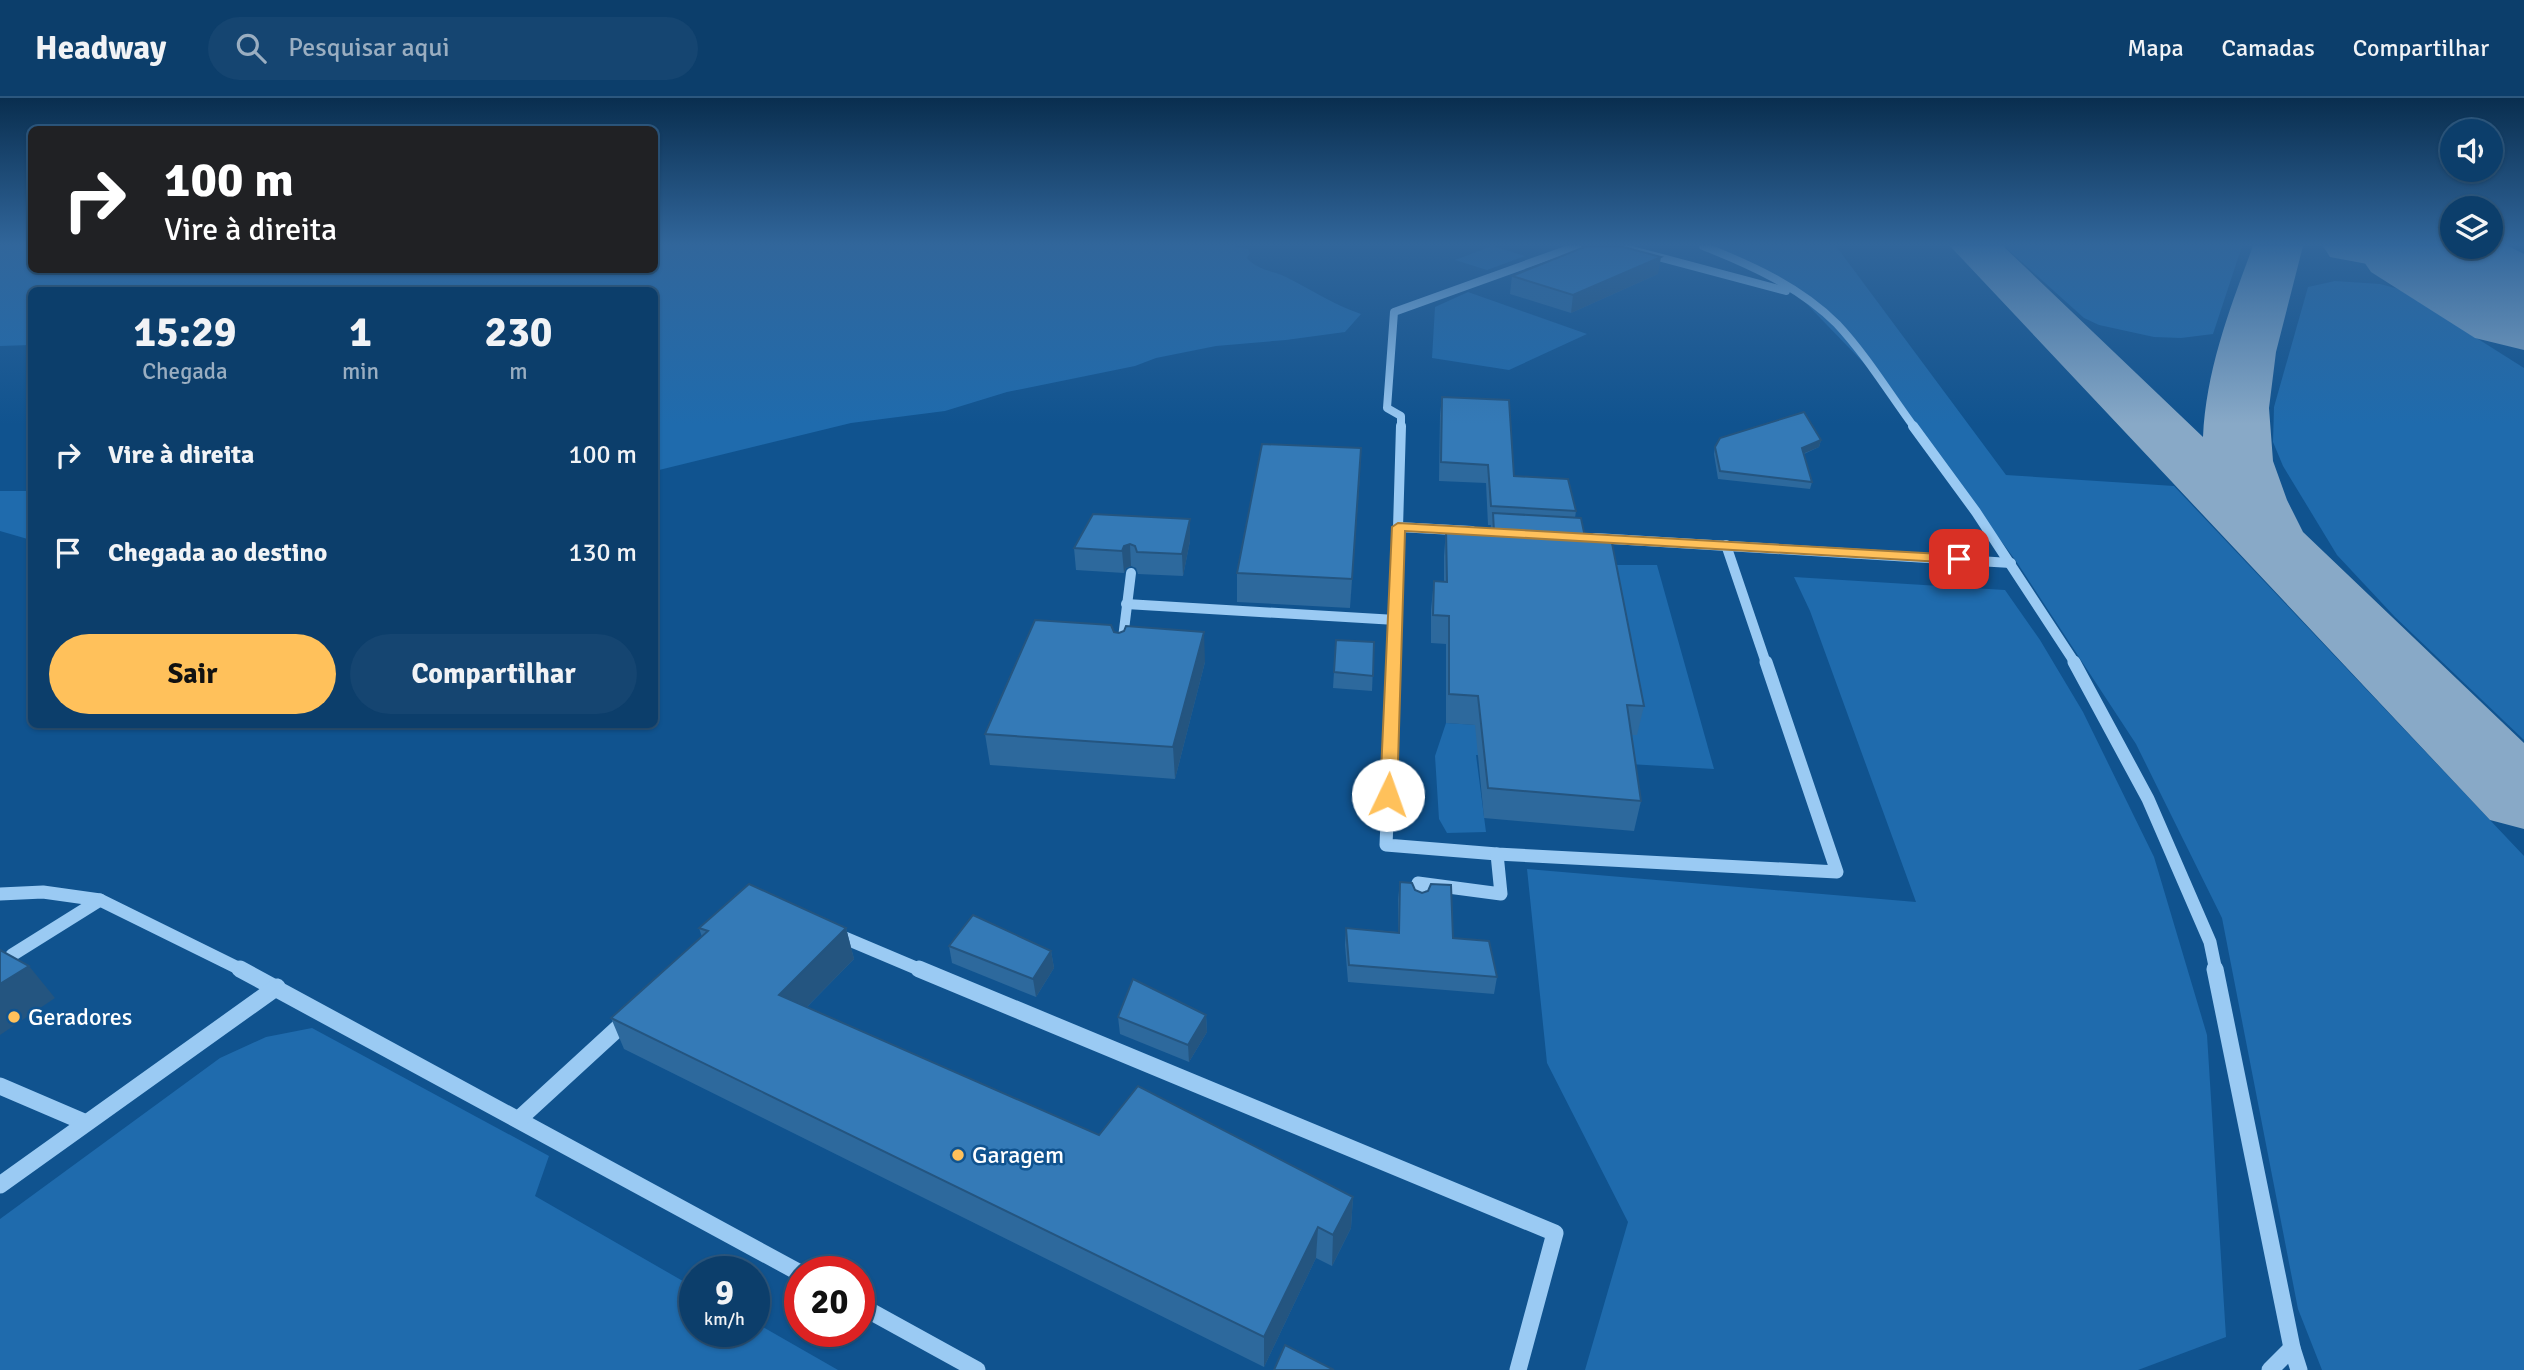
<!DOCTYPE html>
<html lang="pt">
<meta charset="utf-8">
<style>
body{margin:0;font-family:Signika,sans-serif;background:#154571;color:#f1f3f6;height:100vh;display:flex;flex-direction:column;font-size:26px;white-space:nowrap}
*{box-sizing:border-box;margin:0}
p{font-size:23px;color:#9aaec1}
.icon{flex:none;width:38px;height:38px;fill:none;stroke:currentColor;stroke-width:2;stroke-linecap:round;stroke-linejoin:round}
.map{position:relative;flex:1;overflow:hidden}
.drawer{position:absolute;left:28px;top:189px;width:630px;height:441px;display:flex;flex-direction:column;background:#0c3e6b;border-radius:10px;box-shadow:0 2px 5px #0004,0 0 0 2px #2c577e}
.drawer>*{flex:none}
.guide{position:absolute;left:28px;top:28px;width:630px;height:147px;border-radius:10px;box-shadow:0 2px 5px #0004,0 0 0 2px #2c577e;background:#202124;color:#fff;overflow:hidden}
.fabs{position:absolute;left:2440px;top:21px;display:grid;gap:14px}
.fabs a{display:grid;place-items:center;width:63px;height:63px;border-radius:50%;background:#0c3e6b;box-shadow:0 2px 5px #0004,0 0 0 2px #2c577e;font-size:35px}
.speed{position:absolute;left:679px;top:1158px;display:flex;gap:14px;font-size:35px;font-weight:700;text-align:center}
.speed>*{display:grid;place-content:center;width:91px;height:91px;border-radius:50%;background:#0c3e6b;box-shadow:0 2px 5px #0004,0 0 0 2px #2c577e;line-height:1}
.speed small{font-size:18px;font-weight:400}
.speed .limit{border:10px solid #d22;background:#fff;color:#111}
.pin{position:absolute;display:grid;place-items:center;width:60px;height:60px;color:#fff;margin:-30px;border-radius:14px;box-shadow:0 4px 10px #0006}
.me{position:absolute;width:77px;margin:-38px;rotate:3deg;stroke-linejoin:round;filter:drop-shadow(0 0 5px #0008)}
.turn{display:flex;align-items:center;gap:24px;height:147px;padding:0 21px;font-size:32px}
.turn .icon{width:91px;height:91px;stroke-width:2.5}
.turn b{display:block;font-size:49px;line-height:60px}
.eta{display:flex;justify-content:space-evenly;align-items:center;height:119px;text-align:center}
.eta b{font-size:42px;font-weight:700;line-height:49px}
.action{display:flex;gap:14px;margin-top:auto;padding:14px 21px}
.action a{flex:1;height:80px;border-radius:42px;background:#ffc15b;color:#111;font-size:28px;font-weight:700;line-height:80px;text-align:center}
.action a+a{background:#154571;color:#f1f3f6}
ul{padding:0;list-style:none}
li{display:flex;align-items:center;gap:21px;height:98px;padding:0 21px}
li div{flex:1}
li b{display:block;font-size:26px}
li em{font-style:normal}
header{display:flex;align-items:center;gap:42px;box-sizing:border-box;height:98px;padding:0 35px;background:#0c3e6b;border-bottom:2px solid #2c577e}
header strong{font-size:33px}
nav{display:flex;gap:38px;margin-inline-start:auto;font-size:24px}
.search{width:490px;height:63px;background:#154571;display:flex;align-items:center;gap:18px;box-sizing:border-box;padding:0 24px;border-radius:38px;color:#9aaec1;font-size:26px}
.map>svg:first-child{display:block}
</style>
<header>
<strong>Headway</strong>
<div class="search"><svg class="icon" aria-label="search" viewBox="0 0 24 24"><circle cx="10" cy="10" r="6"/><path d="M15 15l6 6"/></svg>Pesquisar aqui</div>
<nav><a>Mapa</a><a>Camadas</a><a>Compartilhar</a></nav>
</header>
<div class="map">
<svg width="2524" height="1272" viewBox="0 0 2524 1272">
<rect width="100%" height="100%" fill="#10538f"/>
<g fill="#1f6bad">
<path d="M0,148H31L32,172H654L655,148H1232L1248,151L1250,155L1247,160C1257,172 1273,173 1286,179C1312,192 1334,207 1361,216L1345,234L1286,242L1216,248L1156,260L1135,268L1007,294L945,313L851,325L655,373L654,192H32L31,247L0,248Z"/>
<path d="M1492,148L1525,158L1487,172L1455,162Z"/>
<path d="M1704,148H1836L2006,377L2174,388L2524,758V1272H2322L2298,1211L2222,820L2136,646L2016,463L1887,289L1797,196Z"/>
<path d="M2004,148H2242L2213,236L2181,240L2154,239L2099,227L2084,220Z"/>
<path d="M2335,183L2380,186L2399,191L2524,270V642L2395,519L2337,457L2283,368L2273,344L2274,309L2308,189Z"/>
<path d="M1468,194L1587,236L1509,272L1432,260L1435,209Z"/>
<path d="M0,393H31V442L0,433Z"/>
<path d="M1607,467H1657L1714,671L1476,657L1486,734L1447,735L1439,721L1435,658L1446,625L1637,637Z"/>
<path d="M1794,479L2005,492L2040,542L2083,614L2154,759L2207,937L2226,1239L2138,1272H1585L1628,1124L1547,965L1527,771L1916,804L1810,513Z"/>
<path d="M312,930L549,1058L535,1098L695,1190V1234H754V1224L838,1272H0V1121L220,960L266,939Z"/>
</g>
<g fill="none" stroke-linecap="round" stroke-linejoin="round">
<g fill="#88a9c7" fill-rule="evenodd">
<path d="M1950,148H2003L2203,339C2206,272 2230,210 2253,148H2303L2276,254L2269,310L2273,363L2287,402L2303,434L2524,645V731L2490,722Z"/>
<path d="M2323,148H2426L2492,170L2499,181L2492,192L2473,197L2394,171L2330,159Z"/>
</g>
<path fill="#88a9c7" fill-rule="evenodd" d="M2353,148H2508L2524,156V252L2475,240L2371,174Z"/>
<g stroke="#9acaf3" stroke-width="8">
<path d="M1617,148L1786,193"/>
<path d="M1703,148C1751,167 1800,189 1837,226C1866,257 1889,295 1914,329"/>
<path d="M1401,329V318L1387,310L1394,214L1577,148"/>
</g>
<g stroke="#9acaf3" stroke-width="10">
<path d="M1913,328L1976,414L2075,565"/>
<path d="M1398,429L1472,433"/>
<path d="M1595,440L2011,465"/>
<path d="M1726,447L1766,565"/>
<path d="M1126,506L1396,522"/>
<path d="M1122,548L1131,475"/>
<path d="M1394,565L1401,328"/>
</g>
<g stroke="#9acaf3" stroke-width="13">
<path d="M1394,564L1386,747L1497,756L1837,774L1766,564"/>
<path d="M2074,564L2148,701L2210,844L2216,873"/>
<path d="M0,796L43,794L100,802L244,873"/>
<path d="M1420,803L1418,785L1501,796L1497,756"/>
<path d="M833,835L923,873"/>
<path d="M12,857L100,802"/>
</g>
<g stroke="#9acaf3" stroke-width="17">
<path d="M240,871L800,1175"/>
<path d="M919,871L1555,1135L1518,1272"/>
<path d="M2215,871L2292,1250L2299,1272"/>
<path d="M0,988L84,1024"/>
<path d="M519,1021L628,921"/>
<path d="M0,1087L277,889"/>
<path d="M859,1207L977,1272"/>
<path d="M2270,1272L2292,1250"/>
</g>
</g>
<g fill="#2d699d">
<path d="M1658,176L1571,215L1510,196L1512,178Z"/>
<path d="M1442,299L1514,378L1576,413L1575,420L1585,439L1644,608L1637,637H1632L1641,703L1634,733L1484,720L1475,627L1446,625V546L1431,545V511L1434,483L1444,484V458L1446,431L1490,434L1491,427H1488L1486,385L1439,383L1440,317Z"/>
<path d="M1821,342L1819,349L1804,356L1812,384L1810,391L1718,381L1714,356L1715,349Z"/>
<path d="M1360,376L1350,510L1237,504V475Z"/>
<path d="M1190,421V443L1183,478L1138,476L1136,470L1131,468L1126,470L1124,475L1076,472L1074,450Z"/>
<path d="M1114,534L1205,564L1175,681L990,667L985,636Z"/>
<path d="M1336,542L1374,544L1372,593L1333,590Z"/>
<path d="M1400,784L1415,792L1453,840L1497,879L1494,896L1348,884L1345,847L1346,830L1398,834V801Z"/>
<path d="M699,830H846L854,861L807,909L1099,1037L1353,1099L1351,1130L1332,1168L1316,1160L1264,1269L624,951L611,920L702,839Z"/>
<path d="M949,848L1051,853L1054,870L1036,899L952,865Z"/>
<path d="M1206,917L1207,934L1189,964L1120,936L1118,919Z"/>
</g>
<g fill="#245580">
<path d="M1661,159L1658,176L1571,215L1573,197Z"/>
<path d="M1821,342L1819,349L1800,357L1802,350Z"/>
<path d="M1361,350L1360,376L1350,510L1352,481Z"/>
<path d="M1190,421V443L1183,478L1182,456Z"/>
<path d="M1130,446L1131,468L1126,470L1124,475L1122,453L1124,448Z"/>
<path d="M1204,534L1205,564L1175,681L1173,649Z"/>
<path d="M846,830L854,861L789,927L779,897Z"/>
<path d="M1051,853L1054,870L1036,899L1033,881Z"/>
<path d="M29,868L55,900L0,937V886Z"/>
<path d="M1206,917L1207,934L1189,964L1188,947Z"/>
<path d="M1353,1099L1351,1130L1332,1168L1333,1137Z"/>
<path d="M1318,1129L1316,1160L1264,1269V1239Z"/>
</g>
<g fill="#347ab7" stroke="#245580" stroke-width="2">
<path d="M1587,148H1620L1661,159L1573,197L1512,178Z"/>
<path d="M1442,299L1509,302L1514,378L1568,381L1576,413L1491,408L1488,367L1441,364Z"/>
<path d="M1804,314L1821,342L1802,350L1812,384L1720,373L1715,349L1720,340Z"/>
<path d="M1262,346L1361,350L1352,481L1237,475Z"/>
<path d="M1493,415L1581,420L1585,439L1611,440L1644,608L1627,607L1641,703L1488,690L1478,598L1449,596V518L1433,517L1434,483L1447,484L1446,431L1494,434Z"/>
<path d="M1093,416L1190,421L1182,456L1137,454L1135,448L1130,446L1124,448L1122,453L1074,450Z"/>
<path d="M1035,522L1111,527L1114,534L1119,535L1124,533L1126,528L1204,534L1173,649L985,636Z"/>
<path d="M1336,542L1374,544L1373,578L1334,574Z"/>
<path d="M1400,784L1412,785L1415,792L1422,795L1428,793L1431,786L1451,787L1453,840L1489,843L1497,879L1349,867L1346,830L1399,835Z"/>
<path d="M749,786L846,830L779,897L1099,1037L1138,988L1353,1099L1333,1137L1318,1129L1264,1239L611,920L708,833L699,830Z"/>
<path d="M973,817L1051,853L1033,881L949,848Z"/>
<path d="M0,852L29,868L0,886Z"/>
<path d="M1133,881L1206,917L1188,947L1118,919Z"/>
<path d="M1285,1247L1334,1272H1274Z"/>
</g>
<linearGradient id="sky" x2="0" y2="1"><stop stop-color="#092e4f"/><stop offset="0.45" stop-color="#31669b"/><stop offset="1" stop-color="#31669b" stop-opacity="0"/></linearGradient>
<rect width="2524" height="326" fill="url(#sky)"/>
<path fill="#ffc15b" stroke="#a67d3b" stroke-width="2" d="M1398,425L1959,457L1965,461L1959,465L1405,433L1397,697L1388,702L1380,697L1392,429Z"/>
<g fill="#ffc15b" stroke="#10538f" stroke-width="2.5">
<circle cx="14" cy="919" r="7"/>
<circle cx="958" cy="1057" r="7"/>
</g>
<g text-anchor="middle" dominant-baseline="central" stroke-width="5" stroke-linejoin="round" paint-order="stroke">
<g font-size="24" fill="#fff" stroke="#10538f" text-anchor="start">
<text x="28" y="919">Geradores</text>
<text x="972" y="1057">Garagem</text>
</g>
</g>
</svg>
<div class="fabs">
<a><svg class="icon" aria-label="sound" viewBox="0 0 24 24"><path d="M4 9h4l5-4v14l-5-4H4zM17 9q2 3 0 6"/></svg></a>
<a><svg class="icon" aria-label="layers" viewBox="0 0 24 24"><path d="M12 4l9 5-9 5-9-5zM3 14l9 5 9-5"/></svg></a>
</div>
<div class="speed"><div>9<small>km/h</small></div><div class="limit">20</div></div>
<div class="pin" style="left:1959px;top:461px;background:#d93025"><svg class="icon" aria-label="arrive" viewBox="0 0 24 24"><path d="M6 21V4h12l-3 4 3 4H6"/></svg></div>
<svg class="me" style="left:1388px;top:697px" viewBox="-20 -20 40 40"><circle r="19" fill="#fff"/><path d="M0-13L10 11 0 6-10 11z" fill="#ffc15b"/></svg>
<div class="guide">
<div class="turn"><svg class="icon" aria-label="right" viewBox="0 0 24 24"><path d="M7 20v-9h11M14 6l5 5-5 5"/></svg><div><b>100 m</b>Vire à direita</div></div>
</div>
<section class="drawer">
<div class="eta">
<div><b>15:29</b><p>Chegada</p></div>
<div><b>1</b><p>min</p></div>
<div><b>230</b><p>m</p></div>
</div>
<ul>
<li><svg class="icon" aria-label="right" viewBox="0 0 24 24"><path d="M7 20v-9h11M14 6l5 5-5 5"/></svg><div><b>Vire à direita</b></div><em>100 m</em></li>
<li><svg class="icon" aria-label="arrive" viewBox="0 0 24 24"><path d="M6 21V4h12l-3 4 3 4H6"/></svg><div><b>Chegada ao destino</b></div><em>130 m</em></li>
</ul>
<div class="action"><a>Sair</a><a>Compartilhar</a></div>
</section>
</div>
